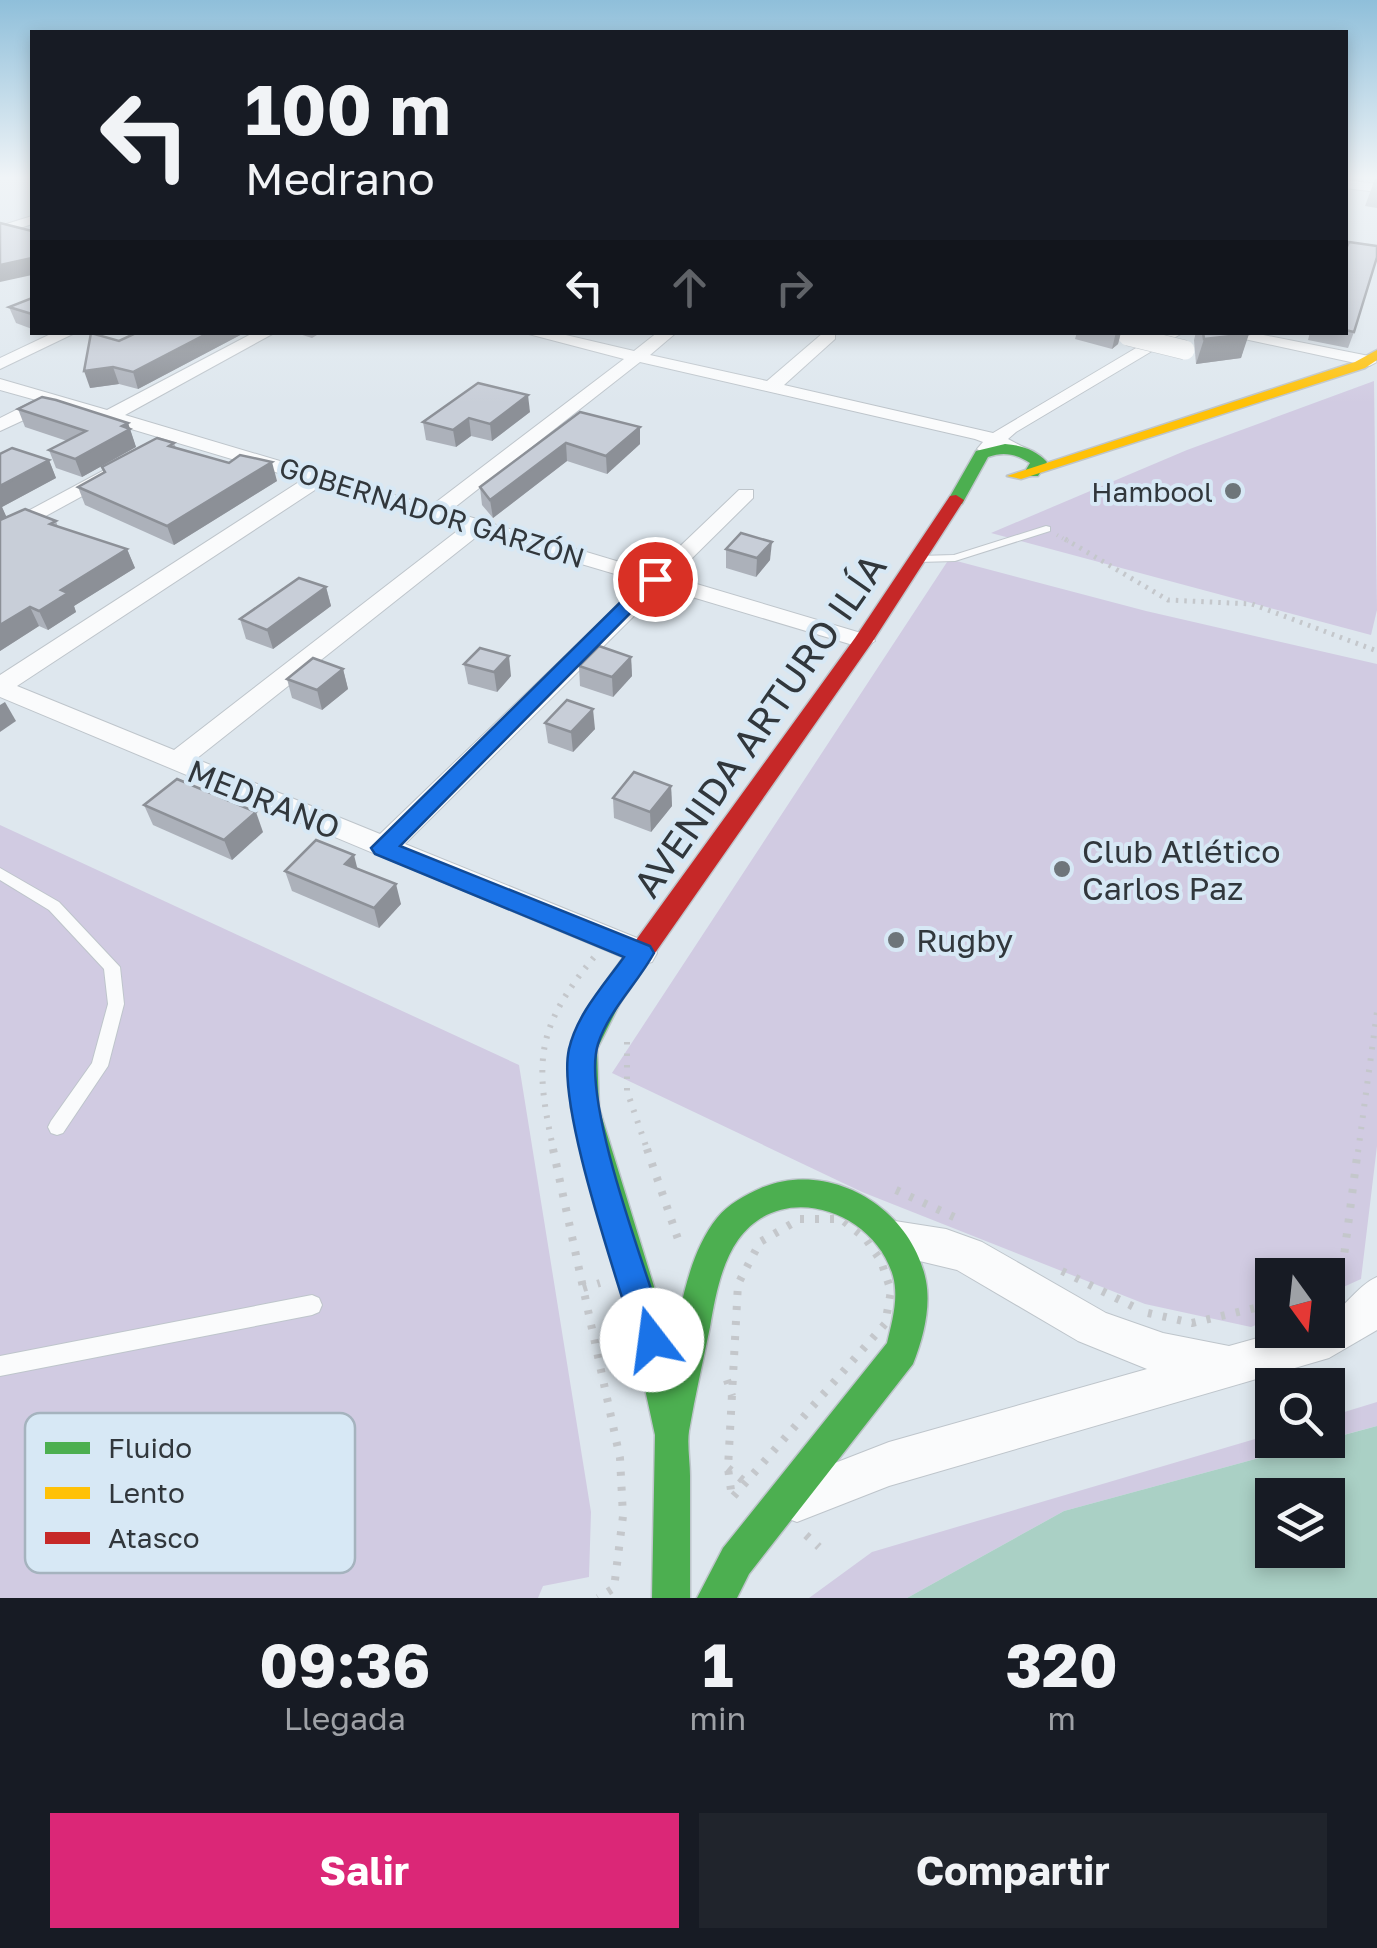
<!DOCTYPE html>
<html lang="es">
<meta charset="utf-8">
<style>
body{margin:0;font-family:"Golos Text",sans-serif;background:#20242c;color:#f1f3f6;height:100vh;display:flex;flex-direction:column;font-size:38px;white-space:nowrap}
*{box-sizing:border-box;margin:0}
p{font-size:32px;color:#9ea1a6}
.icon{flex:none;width:55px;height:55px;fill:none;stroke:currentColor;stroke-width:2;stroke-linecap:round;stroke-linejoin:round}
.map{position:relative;height:1598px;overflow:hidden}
.panel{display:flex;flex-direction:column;background:#171b24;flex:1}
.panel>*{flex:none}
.top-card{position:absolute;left:30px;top:30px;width:1318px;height:305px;border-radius:0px;box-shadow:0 5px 15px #0003;background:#171b24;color:#f1f3f6;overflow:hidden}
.needle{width:65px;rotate:165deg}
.buttons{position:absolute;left:1255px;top:1258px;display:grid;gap:20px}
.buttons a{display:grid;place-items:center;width:90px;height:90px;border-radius:0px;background:#171b24;box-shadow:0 5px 15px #0003;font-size:50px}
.pin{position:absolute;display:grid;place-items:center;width:85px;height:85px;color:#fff;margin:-42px;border:5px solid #fff;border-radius:50%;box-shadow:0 2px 10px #0007}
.me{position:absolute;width:110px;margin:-55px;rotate:345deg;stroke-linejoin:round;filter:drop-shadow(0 0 8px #0008)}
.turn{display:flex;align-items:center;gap:35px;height:210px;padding:0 50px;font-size:45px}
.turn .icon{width:130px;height:130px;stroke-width:2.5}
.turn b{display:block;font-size:70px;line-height:85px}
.lanes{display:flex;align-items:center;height:95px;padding:0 50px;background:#0003;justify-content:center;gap:50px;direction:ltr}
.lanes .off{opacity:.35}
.eta{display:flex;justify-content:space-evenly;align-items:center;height:170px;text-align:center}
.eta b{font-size:60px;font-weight:700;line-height:70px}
.action{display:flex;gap:20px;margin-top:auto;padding:20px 50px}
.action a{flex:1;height:115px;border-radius:0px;background:#db2777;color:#fff;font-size:40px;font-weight:700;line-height:115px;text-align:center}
.action a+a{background:#20242c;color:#f1f3f6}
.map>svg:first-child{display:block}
</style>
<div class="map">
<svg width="1377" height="1598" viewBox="0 0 1377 1598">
<rect width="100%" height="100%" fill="#dee7ee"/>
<g fill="#d1cbe2">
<path d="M1374,381L1377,610L1371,635L991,533L1187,450Z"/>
<path d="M949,559L1146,611L1377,664V1146L1361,1279L1328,1294V1275H1272V1318L1251,1327L1145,1304L862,1192L612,1073Z"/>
<path d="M0,825L519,1065L591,1512L589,1577L543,1586L538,1598H0Z"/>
<path d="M1377,1402V1426L1328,1439V1417Z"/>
<path d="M1272,1434V1440H1325L1064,1511L907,1598H809L872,1552Z"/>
</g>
<path fill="#aad0c5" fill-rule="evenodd" d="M1377,1426V1598H907L1064,1511ZM1272,1495H1328V1550H1272Z"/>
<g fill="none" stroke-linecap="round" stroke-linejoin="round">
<defs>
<g id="lane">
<path d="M1046,526L1050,527V531L955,561L919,562L914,559L919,556L954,555Z"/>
<path d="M0,868L59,902L120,967L124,1004L108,1066L63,1133L57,1135L51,1133L48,1127L51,1121L92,1063L108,1004L104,969L49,910L0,880Z"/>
<path d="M312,1295L319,1298L322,1305L319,1312L312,1315L0,1376V1356Z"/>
</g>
<g id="street">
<path d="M1345,180L1377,184V192L1345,188Z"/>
<path d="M32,216V224L0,235V226Z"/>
<path d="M55,332H77L0,369V358Z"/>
<path d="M255,332H276L125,415L431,506L624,359L521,332H553L634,351L658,332H677L650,355L767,381L823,333L835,332V339L784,385L993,433L1163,332H1184L1016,432L1008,439L1027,449L1017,455L999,448L987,455L977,449L983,442L975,439L640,362L450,511L653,572L739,490H753V498L673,577L871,636L875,641L863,648L662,588L405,844L652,944L657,953L652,962L641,965L0,697V675L302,480L54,406L0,431V418L36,400L0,390V379L107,410ZM321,486L461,528L174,750L17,686ZM480,534L642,582L380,834L196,759Z"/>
<path d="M1212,332H1248L1369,356L1377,362L1369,366Z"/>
<path d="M112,466L122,472L119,476L0,541V526Z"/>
<path d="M895,1221L946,1229L982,1242L1106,1313L1163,1333L1229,1346L1286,1330H1328V1317C1347,1306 1357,1286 1377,1277V1330L1329,1358L889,1486L797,1522L781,1516L775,1500L781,1484L889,1442L1147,1369L1078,1341L957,1270L882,1252L876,1239L882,1226Z"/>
</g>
<g id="fast">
<path d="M1005,444C1021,445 1036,450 1047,462L1038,476H1026L1024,473L1030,463C1016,454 1004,451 988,457L962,504H950L948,500L976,451Z"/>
<path d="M611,984L620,987L624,995L597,1049L599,1108L656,1293L671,1356C680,1311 688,1254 717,1218C728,1204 745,1195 761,1188C830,1159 912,1208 926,1281C931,1308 923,1339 913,1364L749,1574L737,1598H697L723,1548L887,1343C892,1322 899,1298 893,1276C874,1210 781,1179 738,1240C721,1264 715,1298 710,1327C703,1361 695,1396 689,1431C687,1444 690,1462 690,1476C690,1517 690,1557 690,1598H652L655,1435L624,1293L571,1108L569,1049L602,987Z"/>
</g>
<path id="slow" d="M1377,350V360L1365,368L1021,479L1007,476L1355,362Z"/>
<path id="jam" d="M956,495L964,500L873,641L620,1003L611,1006L602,1003L598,995L602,987L855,638L950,496Z"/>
</defs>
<use href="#lane" stroke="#bec5cb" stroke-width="2"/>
<use href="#street" stroke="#bec5cb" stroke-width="2"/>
<use href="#fast" stroke="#bec5cb" stroke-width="3"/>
<use href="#slow" stroke="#bec5cb" stroke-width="3"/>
<use href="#jam" stroke="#bec5cb" stroke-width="3"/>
<path stroke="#c4c7cb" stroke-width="4" stroke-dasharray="1 5" stroke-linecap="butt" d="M1057,535L1069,542"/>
<path stroke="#c4c7cb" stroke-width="5" stroke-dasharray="2.5 6" stroke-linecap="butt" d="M1065,539L1168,600L1252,604L1377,651"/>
<g stroke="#c4c7cb" stroke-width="6" stroke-dasharray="2.5 9" stroke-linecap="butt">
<path d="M627,1042V1091L648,1152"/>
<path d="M554,1152C534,1062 535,1028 595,956"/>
<path d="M1358,1152L1377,1012"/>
</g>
<g stroke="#c4c7cb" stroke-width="8" stroke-dasharray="4 11" stroke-linecap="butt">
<path d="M553,1149L620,1458L623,1516L614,1588L598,1598"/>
<path d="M647,1149L679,1242"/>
<path d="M896,1190L954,1217"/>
<path d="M800,1219H841L865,1238L881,1261L891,1291L885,1324L732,1498L728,1468L738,1284L760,1242Z"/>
<path d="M1062,1271L1138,1309"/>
<path d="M1328,1277L1344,1256L1358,1149"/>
<path d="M583,1288L600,1283"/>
<path d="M1148,1313L1192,1323L1272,1304"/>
<path d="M727,1380L732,1396"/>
<path d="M728,1468L745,1482"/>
<path d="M806,1535L819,1547"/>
</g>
<use href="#lane" fill="#fafbfc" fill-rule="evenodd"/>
<use href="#street" fill="#fafbfc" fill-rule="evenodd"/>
<use href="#fast" fill="#4caf50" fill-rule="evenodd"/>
<use href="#slow" fill="#ffc107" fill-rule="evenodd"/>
<use href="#jam" fill="#c62828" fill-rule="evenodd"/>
<defs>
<path id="street-bridge-far1" d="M1128,336L1135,338"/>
<path id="street-bridge" d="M1128,336L1185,350"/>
</defs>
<use href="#street-bridge-far1" stroke="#bec5cb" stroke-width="16" stroke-linecap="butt"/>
<use href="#street-bridge" stroke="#bec5cb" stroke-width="20" stroke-linecap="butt"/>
<use href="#street-bridge-far1" stroke="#fafbfc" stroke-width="15"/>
<use href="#street-bridge" stroke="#fafbfc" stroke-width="19"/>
</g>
<g fill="#acb1ba">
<path d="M1375,179H1377V208L1365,206Z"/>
<path d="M1345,251L1354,332L1348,348L1308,340L1310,332H1345Z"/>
<path d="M32,298V329L16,323L9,307Z"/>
<path d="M138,332H246L138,389L119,384L90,388L119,341Z"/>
<path d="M293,332H322L312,338Z"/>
<path d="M1077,332H1121L1118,344L1112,349L1075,339Z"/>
<path d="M1196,332H1248L1241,358L1196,364L1194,340Z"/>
<path d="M18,409L128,423L136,447L82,477L56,468L49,450L67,441L25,427Z"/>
<path d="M530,412L492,441L471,436L456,447L426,440L423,422Z"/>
<path d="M580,412L640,427V444L607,474L567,461L493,518L482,505L480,487Z"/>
<path d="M174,443L176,448L277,481L174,545L85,505L78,487L104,473L102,467Z"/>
<path d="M0,454L49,460L56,478L2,507L6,517L56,521L58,527L127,549L135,568L74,606L76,612L48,630L39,626L0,651Z"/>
<path d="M726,549L770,560L756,577L726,568Z"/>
<path d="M326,587L331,606L273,649L246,639L240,619Z"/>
<path d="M631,657L632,676L613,697L580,686L579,666Z"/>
<path d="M464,664L511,676L497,692L468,684Z"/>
<path d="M343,669L348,689L322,710L292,698L287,679Z"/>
<path d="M545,723L595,729L573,752L548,743Z"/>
<path d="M671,786L672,806L651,832L614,818L613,798Z"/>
<path d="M144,805L263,832L232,860L153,825Z"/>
<path d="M357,869L401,904L379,928L292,891L285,871Z"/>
</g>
<g fill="#8c9097">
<path d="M32,258V275L0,282V265Z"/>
<path d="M210,332H246L138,389L133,372Z"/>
<path d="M1116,332H1121L1118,344L1112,349Z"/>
<path d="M1249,334L1241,358L1196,364L1204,339Z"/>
<path d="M113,367L119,384L90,388L84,371Z"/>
<path d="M528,395L530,412L492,441L490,424Z"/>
<path d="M469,418L471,436L456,447L453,430Z"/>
<path d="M128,423L136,447L82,477L75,459Z"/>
<path d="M640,427V444L607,474L606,456Z"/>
<path d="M566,443L567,461L493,518L490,500Z"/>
<path d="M49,460L56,478L2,507L7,518L0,523V486Z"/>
<path d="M272,462L277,481L174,545L167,526Z"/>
<path d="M772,542L770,560L756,577L757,558Z"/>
<path d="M127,549L135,568L74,606L76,612L48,630L39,611L61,590Z"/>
<path d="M326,587L331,606L273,649L267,630Z"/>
<path d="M30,607L39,626L0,651V625Z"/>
<path d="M509,656L511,676L497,692L494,672Z"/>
<path d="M631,657L632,676L613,697L612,677Z"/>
<path d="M343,669L348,689L322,710L317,690Z"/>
<path d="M5,702L16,721L0,732V705Z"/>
<path d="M593,709L595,729L573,752L571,732Z"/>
<path d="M671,786L672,806L651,832L650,812Z"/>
<path d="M256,812L263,832L232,860L224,840Z"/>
<path d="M354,855L359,875L345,864Z"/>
<path d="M396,884L401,904L379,928L374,908Z"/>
</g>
<g fill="#c8ced8" stroke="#8c9097" stroke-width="2.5">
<path d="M0,223L32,231V258L0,265Z"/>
<path d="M1349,242L1377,246V257L1354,332L1345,330V251Z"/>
<path d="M32,298V314L9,307Z"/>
<path d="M138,332H210L133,372L113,367L84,371L91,333L119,341Z"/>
<path d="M1203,332H1248L1249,334L1204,339Z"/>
<path d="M478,383L528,395L490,424L469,418L453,430L423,422Z"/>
<path d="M42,397L56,400L128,423L122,426L130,429L75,459L49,450L86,431L18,409Z"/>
<path d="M580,412L640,427L606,456L566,443L490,500L480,487Z"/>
<path d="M157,438L174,443L169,446L229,463L240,455L272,462L167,526L78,487L105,472L102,467Z"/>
<path d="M12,448L49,460L0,486V454Z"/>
<path d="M25,509L56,521L50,524L127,549L61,590L68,593L39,611L30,607L0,625V520Z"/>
<path d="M741,533L772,542L757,558L726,549Z"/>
<path d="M299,578L326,587L267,630L240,619Z"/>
<path d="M599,646L631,657L612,677L579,666Z"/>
<path d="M480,648L509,656L494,672L464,664Z"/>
<path d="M313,658L343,669L317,690L287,679Z"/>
<path d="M567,700L593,709L571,732L545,723Z"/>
<path d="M634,772L671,786L650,812L613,798Z"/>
<path d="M177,779L256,812L224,840L144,805Z"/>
<path d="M316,840L354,855L345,864L396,884L374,908L285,871Z"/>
</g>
<linearGradient id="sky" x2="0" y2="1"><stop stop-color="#8fbfda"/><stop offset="0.44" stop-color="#f0f4f7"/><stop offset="1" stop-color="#f0f4f7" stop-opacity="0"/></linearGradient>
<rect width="1377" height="403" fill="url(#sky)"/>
<path fill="#1a73e8" stroke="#114b97" stroke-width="2.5" d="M648,575L664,579L400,846L650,946L654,953C637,984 609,1010 598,1044C580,1101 649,1278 668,1340L664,1352L652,1357L640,1352L635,1340C617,1277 556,1106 569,1049C577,1014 604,985 624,957L375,854L371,848Z"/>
<g fill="#6e757a" stroke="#d7e8f5" stroke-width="4">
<circle cx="1233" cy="491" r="10"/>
<circle cx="1062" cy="869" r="10"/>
<circle cx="896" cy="940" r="10"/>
</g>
<g text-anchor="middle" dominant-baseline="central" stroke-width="8" stroke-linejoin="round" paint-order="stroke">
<g font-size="28" fill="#31373c" stroke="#d7e8f5" text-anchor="end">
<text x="1213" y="491">Hambool</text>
</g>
<g font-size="28" fill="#31373c" stroke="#d7e8f5">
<text transform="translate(432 512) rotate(17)">GOBERNADOR GARZÓN</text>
</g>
<g font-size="32" fill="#31373c" stroke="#d7e8f5">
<text transform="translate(264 799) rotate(22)">MEDRANO</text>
</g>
<g font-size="32" fill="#31373c" stroke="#d7e8f5" text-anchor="start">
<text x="1082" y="851">Club Atlético<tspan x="1082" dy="37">Carlos Paz</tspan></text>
<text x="916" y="940">Rugby</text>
</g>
<g font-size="38" fill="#31373c" stroke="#d7e8f5">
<text transform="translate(759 725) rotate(-55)">AVENIDA ARTURO ILÍA</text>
</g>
</g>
<rect x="25" y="1413" width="330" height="160" rx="15" fill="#d7e8f5" stroke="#a5b3be" stroke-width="2.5"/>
<rect x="45" y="1442" width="45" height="12" fill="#4caf50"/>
<rect x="45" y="1487" width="45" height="12" fill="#ffc107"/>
<rect x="45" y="1532" width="45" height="12" fill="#c62828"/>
<g font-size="28" fill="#31373c">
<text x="108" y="1458">Fluido</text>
<text x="108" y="1503">Lento</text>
<text x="108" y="1548">Atasco</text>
</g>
</svg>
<div class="buttons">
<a><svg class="needle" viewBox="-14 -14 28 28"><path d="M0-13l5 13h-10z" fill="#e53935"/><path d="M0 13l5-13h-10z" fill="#9ea1a6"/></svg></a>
<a><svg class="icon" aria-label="search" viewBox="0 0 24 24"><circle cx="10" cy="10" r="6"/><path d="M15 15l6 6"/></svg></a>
<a><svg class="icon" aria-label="layers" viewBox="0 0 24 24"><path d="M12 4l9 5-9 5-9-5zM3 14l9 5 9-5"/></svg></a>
</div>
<div class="pin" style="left:655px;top:579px;background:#d93025"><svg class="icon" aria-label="arrive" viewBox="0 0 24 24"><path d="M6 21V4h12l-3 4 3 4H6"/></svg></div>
<svg class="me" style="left:652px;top:1340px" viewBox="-20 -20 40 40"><circle r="19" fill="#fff"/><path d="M0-13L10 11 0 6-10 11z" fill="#1a73e8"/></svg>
<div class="top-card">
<div class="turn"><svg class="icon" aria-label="left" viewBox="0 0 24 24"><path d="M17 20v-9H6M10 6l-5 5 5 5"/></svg><div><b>100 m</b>Medrano</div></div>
<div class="lanes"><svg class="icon" aria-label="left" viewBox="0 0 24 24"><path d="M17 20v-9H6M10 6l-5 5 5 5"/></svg><svg class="icon off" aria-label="ahead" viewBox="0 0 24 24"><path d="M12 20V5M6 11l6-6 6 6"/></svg><svg class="icon off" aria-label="right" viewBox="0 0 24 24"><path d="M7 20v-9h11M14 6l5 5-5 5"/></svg></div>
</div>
</div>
<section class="panel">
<div class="eta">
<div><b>09:36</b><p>Llegada</p></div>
<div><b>1</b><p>min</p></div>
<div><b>320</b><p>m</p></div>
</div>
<div class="action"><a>Salir</a><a>Compartir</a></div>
</section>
